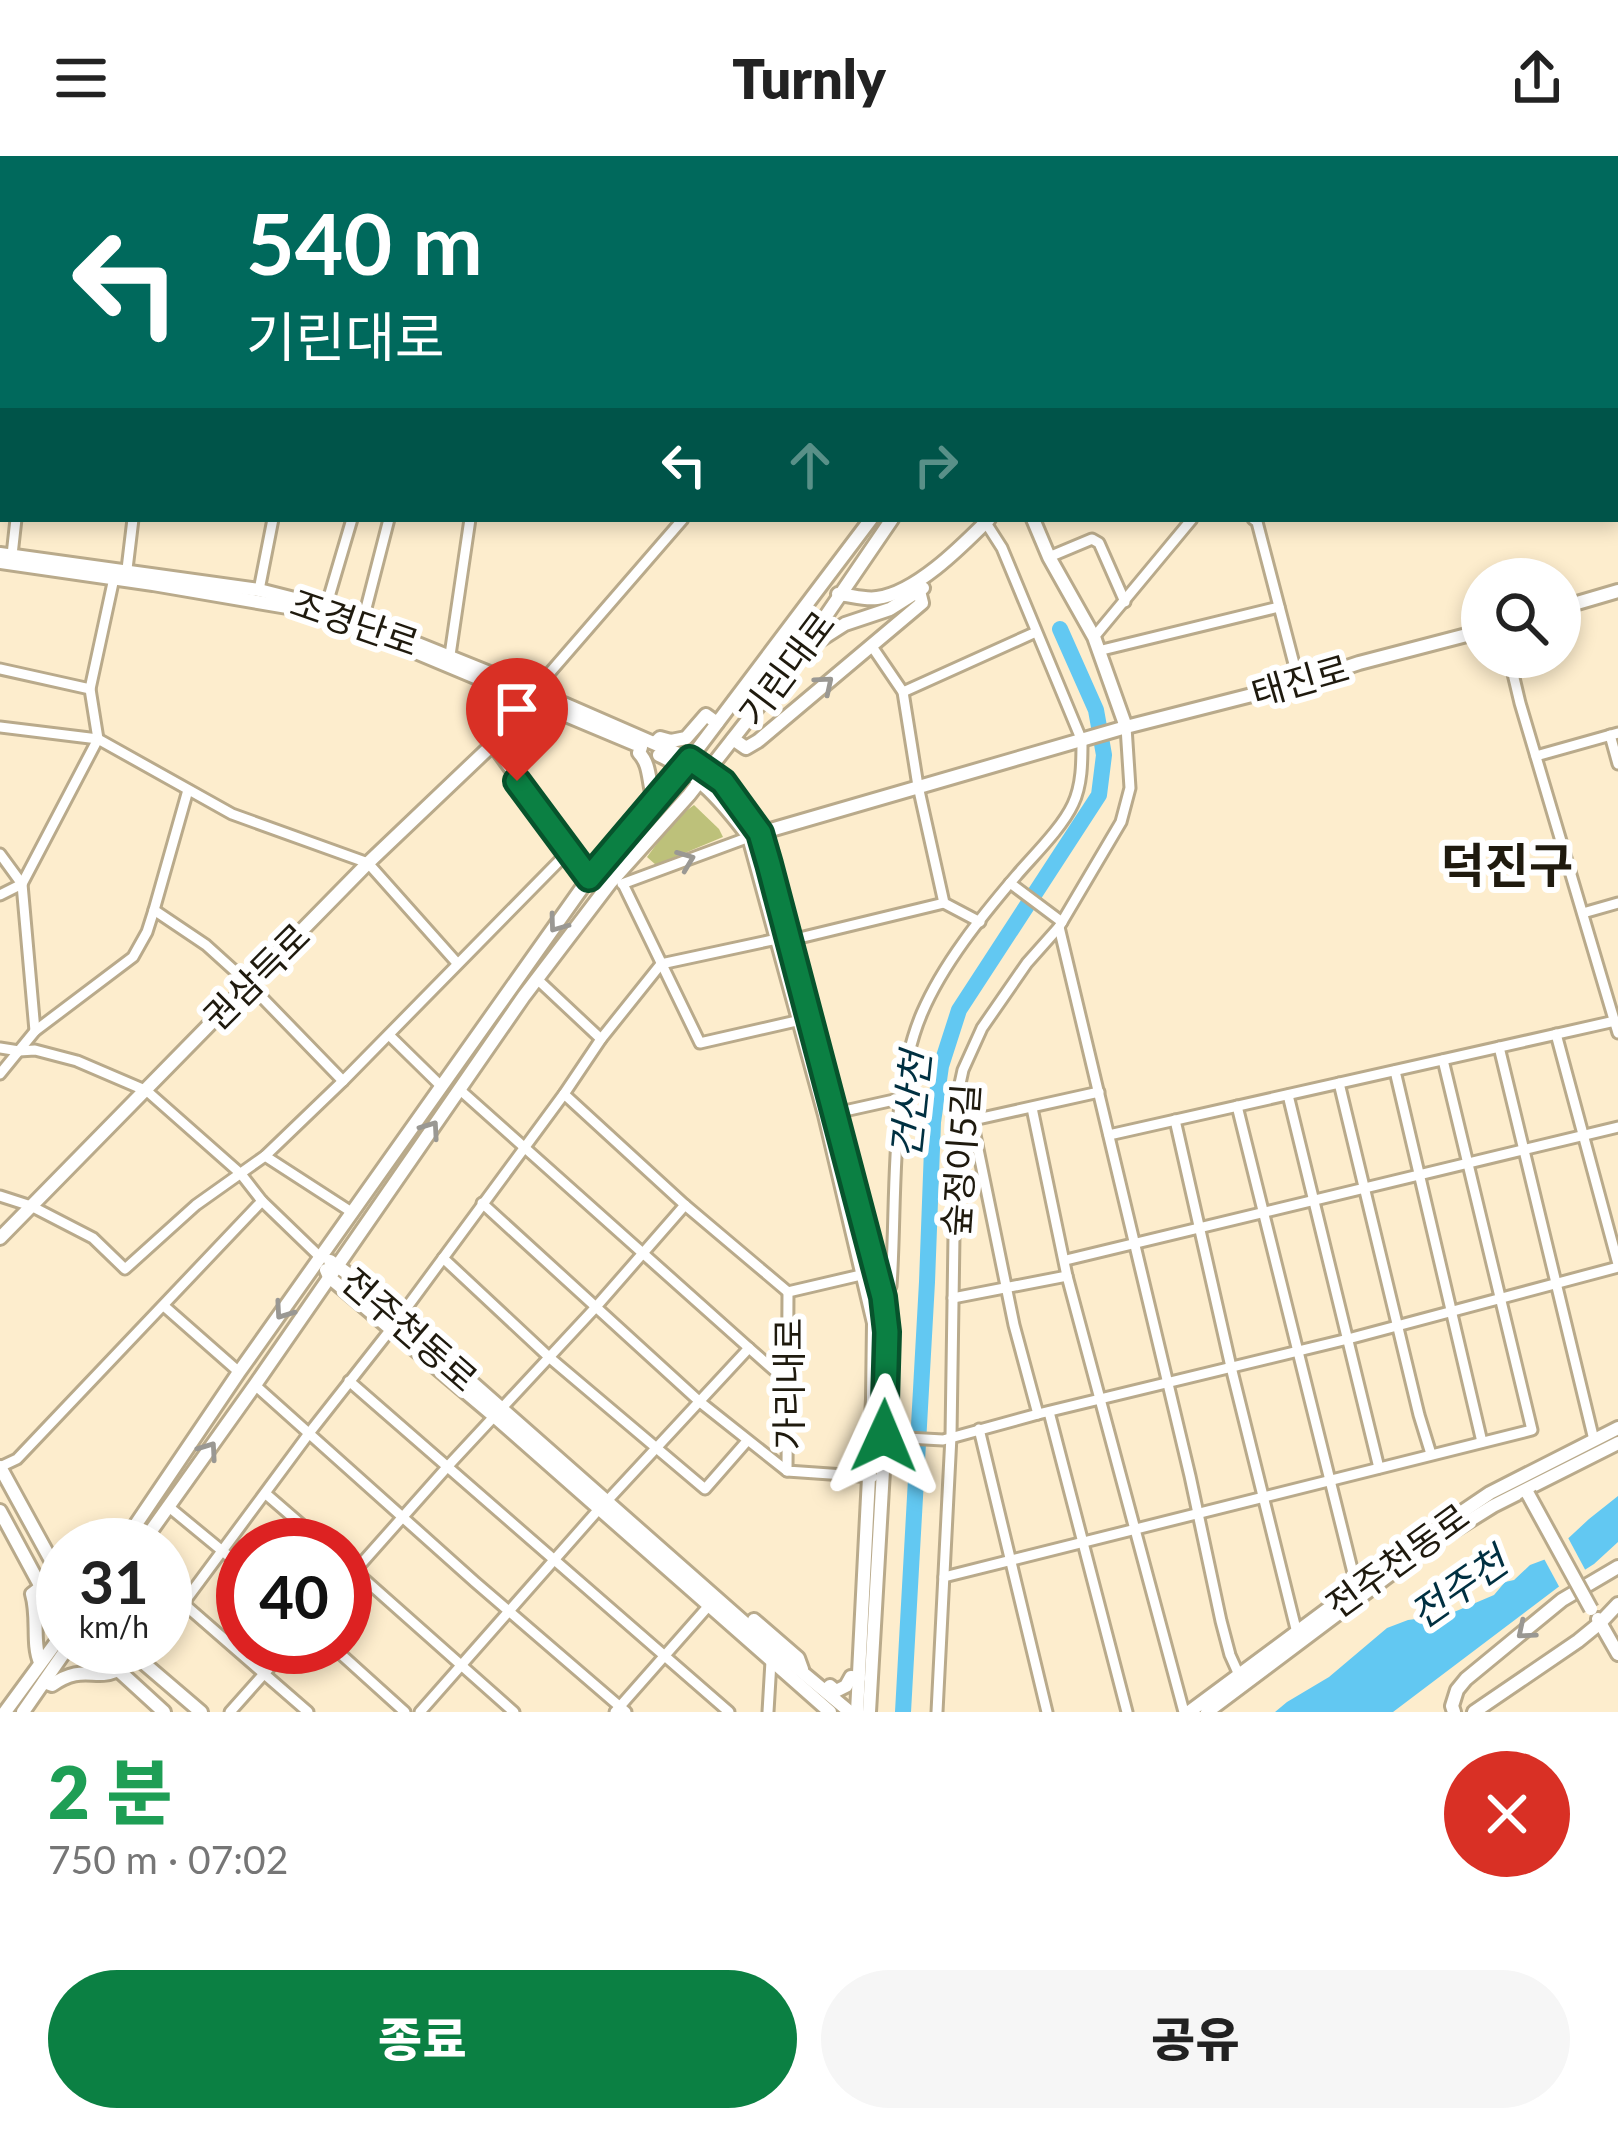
<!DOCTYPE html>
<html lang="ko">
<meta charset="utf-8">
<style>
body{margin:0;font-family:Lato,"Noto Sans KR",sans-serif;background:#f6f6f6;color:#222;height:100vh;display:flex;flex-direction:column;font-size:45px;white-space:nowrap}
*{box-sizing:border-box;margin:0}
p{font-size:39px;color:#767676}
.icon{flex:none;width:66px;height:66px;fill:none;stroke:currentColor;stroke-width:2;stroke-linecap:round;stroke-linejoin:round}
.map{position:relative;height:1556px;overflow:hidden}
.details{display:flex;flex-direction:column;background:#fff;flex:1}
.details>*{flex:none}
.top-card{position:absolute;left:0px;top:0px;width:1620px;height:366px;box-shadow:0 6px 18px #0003;background:#00695c;color:#fff;overflow:hidden}
.tools{position:absolute;left:1461px;top:402px;display:grid;gap:24px}
.tools a{display:grid;place-items:center;width:120px;height:120px;border-radius:50%;background:#fff;box-shadow:0 6px 18px #0003;font-size:60px}
.speed{position:absolute;left:36px;top:1362px;display:flex;gap:24px;font-size:60px;font-weight:700;text-align:center}
.speed>*{display:grid;place-content:center;width:156px;height:156px;border-radius:50%;background:#fff;box-shadow:0 6px 18px #0003;line-height:1}
.speed small{font-size:30px;font-weight:400}
.speed .limit{border:18px solid #d22;background:#fff;color:#111}
.pin{position:absolute;display:grid;place-items:center;width:102px;height:102px;color:#fff;margin:-123px -51px;border-radius:50% 50% 50% 0;rotate:-45deg;box-shadow:0 0 12px #0007}
.pin .icon{rotate:45deg}
.me{position:absolute;width:132px;margin:-66px;rotate:1deg;stroke-linejoin:round;filter:drop-shadow(0 0 9px #0008)}
.turn{display:flex;align-items:center;gap:42px;height:252px;padding:0 48px;font-size:54px}
.turn .icon{width:156px;height:156px;stroke-width:2.5}
.turn b{display:block;font-size:84px;line-height:102px}
.lanes{display:flex;align-items:center;height:114px;padding:0 48px;background:#0003;justify-content:center;gap:60px;direction:ltr}
.lanes .off{opacity:.35}
.round{display:grid;place-items:center;flex:none;width:126px;height:126px;border-radius:63px;background:#f6f6f6}
.summary{display:flex;align-items:center;justify-content:space-between;height:204px;padding:0 48px}
h1{font-size:72px;font-weight:800;line-height:90px;color:#1e9e55}
.button{display:flex;gap:24px;margin-top:auto;padding:24px 48px}
.button a{flex:1;height:138px;border-radius:72px;background:#0b8043;color:#fff;font-size:48px;font-weight:800;line-height:138px;text-align:center}
.button a+a{background:#f6f6f6;color:#222}
header{display:flex;justify-content:space-between;align-items:center;height:156px;padding:0 48px;background:#fff;font-size:54px;font-weight:800}
.map>svg:first-child{display:block}
</style>
<header><svg class="icon" aria-label="menu" viewBox="0 0 24 24"><path d="M4 6h16M4 12h16M4 18h16"/></svg>Turnly<svg class="icon" aria-label="share" viewBox="0 0 24 24"><path d="M12 15V3M7 8l5-5 5 5M5 13v7h14v-7"/></svg></header>
<div class="map">
<svg width="1618" height="1556" viewBox="0 0 1618 1556">
<rect width="100%" height="100%" fill="#fdedcd"/>
<path fill="#bdc17a" d="M694,649L719,673L723,681L656,709L647,701L675,663Z"/>
<path fill="#62c8f2" d="M1618,1340V1386L1594,1408L1561,1429L1393,1556H1275L1287,1546L1329,1521L1387,1472L1408,1464L1447,1459L1494,1439L1505,1426L1514,1424L1530,1409L1546,1403L1589,1363Z"/>
<path fill="#fdedcd" d="M1566,1378L1588,1419L1562,1436L1542,1399Z"/>
<g fill="none" stroke-linecap="round" stroke-linejoin="round">
<path stroke="#62c8f2" stroke-width="3" d="M1418,3L1421,0"/>
<path stroke="#62c8f2" stroke-width="16" d="M903,1556L927,1126L933,966L941,910L959,854L1099,639L1104,599L1096,554L1060,473"/>
<defs>
<g id="minor">
<path d="M24,0L26,3"/>
<path d="M126,0L131,3"/>
<path d="M290,0L295,3"/>
<path d="M400,0V3"/>
<path d="M514,0L517,3"/>
<path d="M647,0V3"/>
<path d="M860,0L862,3"/>
<path d="M991,0L995,3"/>
<path d="M1224,0L1227,3"/>
<path d="M199,3L201,0"/>
<path d="M883,3L885,0"/>
<path d="M967,3L969,0"/>
<path d="M1051,3L1054,0"/>
<path d="M1211,3L1213,0"/>
<path d="M0,111L3,117"/>
<path d="M0,163L3,161"/>
<path d="M0,279L3,285"/>
<path d="M0,316L3,317"/>
<path d="M1253,363L1257,366L1299,527"/>
<path d="M12,399L16,363"/>
<path d="M1049,401L1092,383L1099,387L1125,446"/>
<path d="M259,434L273,363"/>
<path d="M326,451L352,363"/>
<path d="M363,464L389,363"/>
<path d="M1094,481L1192,363"/>
<path d="M871,489L903,536L918,630L944,747L980,766"/>
<path d="M1098,495L1279,451"/>
<path d="M450,499L470,363"/>
<path d="M1509,501L1520,547L1618,877"/>
<path d="M0,513L90,533"/>
<path d="M534,535L683,363"/>
<path d="M903,536L1036,476"/>
<path d="M0,571L98,583L232,658L368,707L457,807"/>
<path d="M1610,579L1618,608"/>
<path d="M492,589L589,722"/>
<path d="M1536,600L1618,577"/>
<path d="M0,698L22,728L35,875"/>
<path d="M1010,727L1062,766"/>
<path d="M622,728L752,680"/>
<path d="M623,728L700,887L805,863"/>
<path d="M0,739L22,728L98,583L90,533L114,422L127,413L133,363"/>
<path d="M154,754L206,789L248,827L343,925"/>
<path d="M1583,757L1618,747"/>
<path d="M1059,771L1190,1320L1221,1465L1230,1499L1239,1519"/>
<path d="M537,823L601,883"/>
<path d="M1556,878L1618,1108"/>
<path d="M389,879L442,931"/>
<path d="M1499,891L1594,1284"/>
<path d="M0,892L19,895L35,894L77,905L147,935L241,1018L262,1045L321,1102"/>
<path d="M1395,915L1482,1286"/>
<path d="M0,918L35,875L133,801L147,776L154,754L188,634"/>
<path d="M1339,927L1419,1259L1431,1298"/>
<path d="M459,933L749,1192L775,1215L789,1218"/>
<path d="M564,938L685,1049L788,1136"/>
<path d="M1288,939L1379,1312"/>
<path d="M1237,950L1357,1433"/>
<path d="M1032,952L1067,1120L1184,1556"/>
<path d="M831,958L903,942"/>
<path d="M972,964L1014,1169L1038,1258"/>
<path d="M1175,964L1231,1211L1297,1477"/>
<path d="M955,968L1099,936"/>
<path d="M1109,979L1615,865"/>
<path d="M265,1000L353,1057"/>
<path d="M0,1040L31,1050L93,1082L125,1113L196,1049L265,1000L343,925L568,696"/>
<path d="M482,1047L700,1246L787,1315"/>
<path d="M443,1102L550,1202L705,1333L747,1285"/>
<path d="M1066,1104L1618,971"/>
<path d="M865,1118L788,1136L787,1315L873,1321"/>
<path d="M883,1141L887,1138L891,1130C897,1046 889,934 922,857C943,808 981,761 1016,720C1033,700 1062,672 1073,648C1082,629 1082,606 1082,585L1002,392L986,367"/>
<path d="M953,1142L1067,1120"/>
<path d="M164,1150L239,1216"/>
<path d="M399,1162L564,938L601,883L661,808L777,783L791,784L944,747"/>
<path d="M349,1225L729,1556"/>
<path d="M255,1229L475,1426L626,1556"/>
<path d="M1049,1256L1127,1556"/>
<path d="M979,1273L1047,1556"/>
<path d="M871,1280L943,1284L1038,1258L1348,1183L1618,1111"/>
<path d="M0,1311L17,1303L262,1045"/>
<path d="M266,1338L325,1389"/>
<path d="M607,1345L749,1192"/>
<path d="M169,1351L243,1412"/>
<path d="M345,1406L514,1556"/>
<path d="M944,1421L1532,1274L1443,904"/>
<path d="M345,1426L448,1310L595,1152L685,1049"/>
<path d="M184,1448L308,1556"/>
<path d="M165,1472L310,1276L391,1173"/>
<path d="M333,1491L405,1556"/>
<path d="M230,1556L288,1491"/>
<path d="M420,1556L599,1353"/>
<path d="M615,1556L712,1446"/>
<path d="M768,1556L771,1505"/>
<path d="M937,1556L951,1280L956,946L963,914L982,872L1027,807L1059,771L1121,666L1130,632L1126,571"/>
</g>
<g id="tertiary">
<path d="M1465,0L1466,3"/>
<path d="M755,3L756,0"/>
<path d="M1153,3L1156,0"/>
<path d="M1172,3L1174,0"/>
<path d="M1372,3L1374,0"/>
<path d="M1394,3L1398,0"/>
<path d="M1442,3L1445,0"/>
<path d="M1617,307L1618,309"/>
<path d="M1617,334L1618,336"/>
<path d="M1033,363L1049,401L1094,481L1126,571"/>
<path d="M0,398L259,434L326,451L534,535L690,603L723,625L760,677L791,784L829,943L883,1141L887,1176L885,1280L869,1556"/>
<path d="M0,406L153,428L299,453L375,479L635,588"/>
<path d="M838,438C851,439 864,444 877,442C916,437 962,390 989,363"/>
<path d="M1560,452L1618,435"/>
<path d="M809,491L845,468L890,453L923,432"/>
<path d="M733,583L746,592L758,585L922,447L919,435"/>
<path d="M655,587L660,582L671,585L686,582L706,559L717,567"/>
<path d="M641,591L639,597C651,609 648,627 654,643"/>
<path d="M659,599C697,616 724,648 749,681L825,959L874,1167L873,1243L857,1556"/>
<path d="M760,677L1126,571L1299,527L1359,507L1482,475"/>
<path d="M0,1082L368,707L492,589L531,541"/>
<path d="M330,1105L351,1120L772,1491L850,1556"/>
<path d="M326,1114L329,1121L494,1260L830,1556"/>
<path d="M0,1311L63,1426"/>
<path d="M0,1355L41,1431L63,1459"/>
<path d="M122,1389L239,1216L589,722L690,603L871,363"/>
<path d="M141,1389L255,1229L524,840L610,727L689,639L804,492L892,363"/>
<path d="M1598,1463L1618,1498"/>
<path d="M754,1464L798,1502L802,1513"/>
<path d="M93,1491L164,1556"/>
<path d="M125,1491L201,1556"/>
<path d="M40,1506C32,1488 39,1461 32,1438L41,1431"/>
<path d="M44,1526L52,1529C82,1508 94,1524 116,1515"/>
<path d="M827,1533L830,1530L836,1535L846,1530L851,1521L859,1522"/>
<path d="M5,1556L63,1477"/>
<path d="M23,1556L68,1491"/>
<path d="M1189,1556L1422,1383L1490,1337L1618,1272"/>
<path d="M1207,1556L1424,1393L1493,1350L1618,1287"/>
<path d="M1454,1556L1452,1550L1457,1534L1466,1523L1562,1444L1618,1411"/>
<path d="M1474,1556L1578,1485L1600,1467L1618,1448"/>
</g>
</defs>
<use href="#minor" stroke="#b9aa8b" stroke-width="15"/>
<use href="#tertiary" stroke="#b9aa8b" stroke-width="18"/>
<use href="#minor" stroke="#fff" stroke-width="9"/>
<use href="#tertiary" stroke="#fff" stroke-width="12"/>
<defs>
<path id="tertiary-bridge" d="M1528,1338L1591,1453"/>
</defs>
<use href="#tertiary-bridge" stroke="#b9aa8b" stroke-width="18" stroke-linecap="butt"/>
<use href="#tertiary-bridge" stroke="#fff" stroke-width="12"/>
</g>
<defs><path id="oneway-chevron" d="M-2-3.5L2.5 0L-2 3.5" fill="none" stroke-width="1.6" stroke-linecap="round" stroke-linejoin="round" transform="scale(3)"/></defs>
<g stroke="#9a9893">
<use href="#oneway-chevron" transform="translate(825 528) rotate(-40)"/>
<use href="#oneway-chevron" transform="translate(686 704) rotate(-21)"/>
<use href="#oneway-chevron" transform="translate(557 768) rotate(126)"/>
<use href="#oneway-chevron" transform="translate(431 973) rotate(-55)"/>
<use href="#oneway-chevron" transform="translate(283 1155) rotate(125)"/>
<use href="#oneway-chevron" transform="translate(209 1294) rotate(-55)"/>
<use href="#oneway-chevron" transform="translate(1525 1475) rotate(140)"/>
</g>
<g fill="none" stroke-linecap="round" stroke-linejoin="round">
<defs>
<path id="route" d="M517,625L589,722L690,603L723,626L760,677L769,708L883,1141L887,1176L884,1280"/>
</defs>
<use href="#route" stroke="#07532c" stroke-width="30"/>
<use href="#route" stroke="#0b8043" stroke-width="21"/>
</g>
<g text-anchor="middle" dominant-baseline="central" stroke-width="12" stroke-linejoin="round" paint-order="stroke">
<g font-size="36" fill="#1f1a0e" stroke="#fff">
<text transform="translate(355 466) rotate(19)">조경단로</text>
<text transform="translate(786 512) rotate(-53)">기린대로</text>
<text transform="translate(1300 524) rotate(-16)">태진로</text>
<text transform="translate(256 820) rotate(-45)">권삼득로</text>
<text transform="translate(960 1004) rotate(-86)">숲정이5길</text>
<text transform="translate(410 1173) rotate(41)">전주천동로</text>
<text transform="translate(788 1228) rotate(-90)">가리내로</text>
<text transform="translate(1397 1404) rotate(-36)">전주천동로</text>
</g>
<g font-size="39" font-style="italic" fill="#003041" stroke="#fff">
<text transform="translate(910 949) rotate(-84)">건산천</text>
<text transform="translate(1458 1431) rotate(-35)">전주천</text>
</g>
<g font-size="48" font-weight="bold" fill="#1f1a0e" stroke="#fff">
<text x="1507" y="708">덕진구</text>
</g>
</g>
</svg>
<div class="tools">
<a><svg class="icon" aria-label="search" viewBox="0 0 24 24"><circle cx="10" cy="10" r="6"/><path d="M15 15l6 6"/></svg></a>
</div>
<div class="speed"><div>31<small>km/h</small></div><div class="limit">40</div></div>
<div class="pin" style="left:517px;top:625px;background:#d93025"><svg class="icon" aria-label="arrive" viewBox="0 0 24 24"><path d="M6 21V4h12l-3 4 3 4H6"/></svg></div>
<svg class="me" style="left:884px;top:1280px" viewBox="-20 -20 40 40"><path d="M0-17L14 15 0 8-14 15z" fill="#0b8043" stroke="#fff" stroke-width="4"/></svg>
<div class="top-card">
<div class="turn"><svg class="icon" aria-label="left" viewBox="0 0 24 24"><path d="M17 20v-9H6M10 6l-5 5 5 5"/></svg><div><b>540 m</b>기린대로</div></div>
<div class="lanes"><svg class="icon" aria-label="left" viewBox="0 0 24 24"><path d="M17 20v-9H6M10 6l-5 5 5 5"/></svg><svg class="icon off" aria-label="ahead" viewBox="0 0 24 24"><path d="M12 20V5M6 11l6-6 6 6"/></svg><svg class="icon off" aria-label="right" viewBox="0 0 24 24"><path d="M7 20v-9h11M14 6l5 5-5 5"/></svg></div>
</div>
</div>
<section class="details">
<div class="summary"><div><h1>2 분</h1><p>750 m · 07:02</p></div><a class="round" style="background:#d93025;color:#fff"><svg class="icon" aria-label="close" viewBox="0 0 24 24"><path d="M6 6l12 12M18 6L6 18"/></svg></a></div>
<div class="button"><a>종료</a><a>공유</a></div>
</section>
